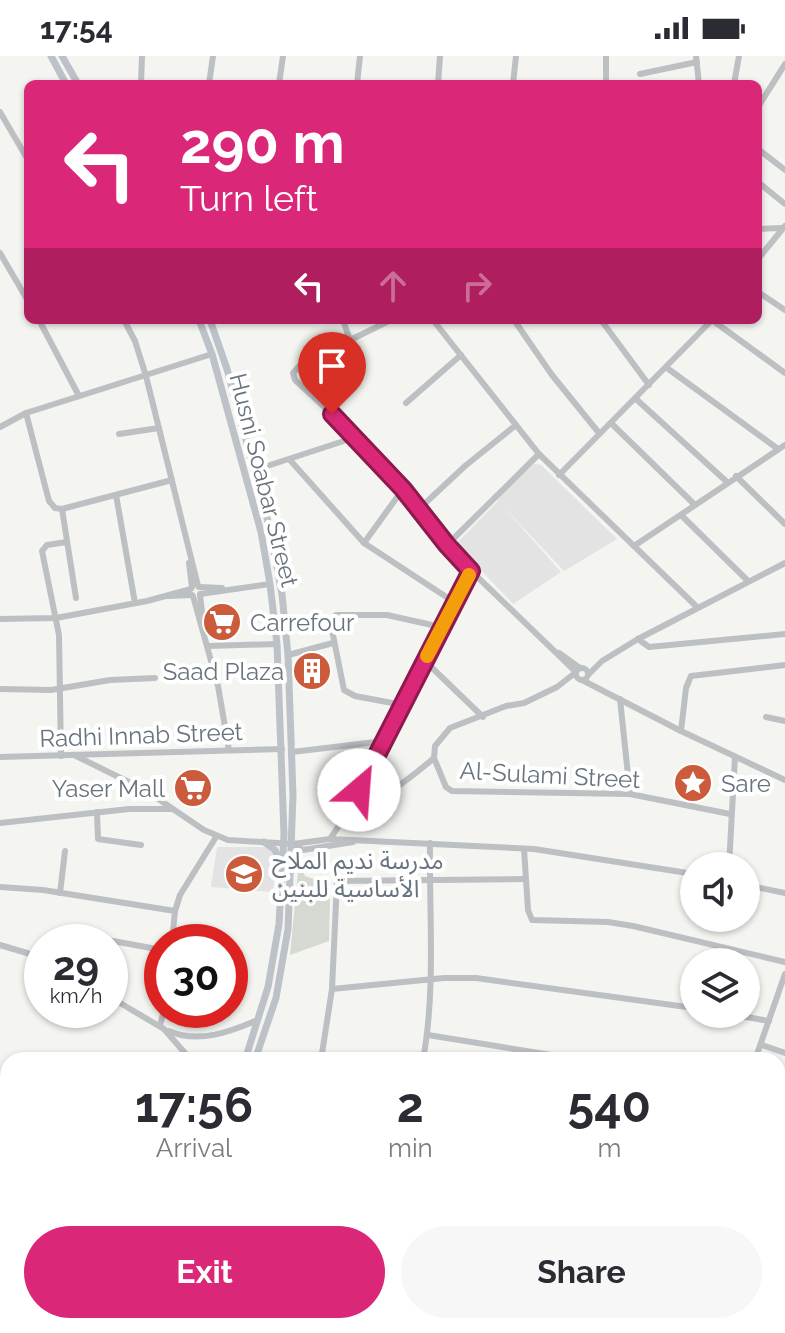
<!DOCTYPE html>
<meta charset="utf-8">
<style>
body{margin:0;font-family:Raleway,"Noto Sans Arabic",sans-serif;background:#f7f7f7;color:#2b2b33;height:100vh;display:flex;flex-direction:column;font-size:30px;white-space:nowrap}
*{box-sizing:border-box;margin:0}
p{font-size:26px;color:#7c7c81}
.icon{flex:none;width:44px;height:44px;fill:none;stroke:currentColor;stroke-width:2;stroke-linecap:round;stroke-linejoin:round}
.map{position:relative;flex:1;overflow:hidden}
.side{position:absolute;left:0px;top:996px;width:786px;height:282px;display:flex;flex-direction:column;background:#fff;border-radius:24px 24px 0 0;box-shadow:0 2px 6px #0004}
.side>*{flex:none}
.top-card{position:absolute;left:24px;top:24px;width:738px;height:244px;border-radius:12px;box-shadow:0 2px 6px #0004;background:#db2777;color:#fff;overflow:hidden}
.buttons{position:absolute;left:680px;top:796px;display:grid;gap:16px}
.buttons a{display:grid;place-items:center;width:80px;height:80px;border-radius:50%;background:#fff;box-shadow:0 2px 6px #0004;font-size:40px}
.speed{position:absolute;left:24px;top:868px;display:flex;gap:16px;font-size:40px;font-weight:700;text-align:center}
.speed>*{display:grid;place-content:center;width:104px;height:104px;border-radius:50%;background:#fff;box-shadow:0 2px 6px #0004;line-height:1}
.speed small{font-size:20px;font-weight:400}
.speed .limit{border:12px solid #d22;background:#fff;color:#111}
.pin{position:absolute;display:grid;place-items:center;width:68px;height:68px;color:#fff;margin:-82px -34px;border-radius:50% 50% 50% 0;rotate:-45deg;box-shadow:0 0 8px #0007}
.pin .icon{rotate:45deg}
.me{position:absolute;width:88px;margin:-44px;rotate:27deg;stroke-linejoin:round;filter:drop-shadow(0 0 6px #0008)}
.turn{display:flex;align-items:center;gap:28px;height:168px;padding:0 24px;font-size:36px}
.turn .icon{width:104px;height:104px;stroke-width:2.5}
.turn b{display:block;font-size:56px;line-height:68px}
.lanes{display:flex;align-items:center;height:76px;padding:0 24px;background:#0003;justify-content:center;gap:40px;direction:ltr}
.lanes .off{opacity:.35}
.eta{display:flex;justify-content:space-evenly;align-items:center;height:136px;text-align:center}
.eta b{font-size:48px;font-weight:700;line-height:56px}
.primary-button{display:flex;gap:16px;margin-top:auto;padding:16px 24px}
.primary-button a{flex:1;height:92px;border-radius:48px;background:#db2777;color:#fff;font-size:32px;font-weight:700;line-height:92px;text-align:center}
.primary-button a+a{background:#f7f7f7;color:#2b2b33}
.status{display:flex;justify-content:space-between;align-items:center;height:56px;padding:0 40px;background:#fff;direction:ltr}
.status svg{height:22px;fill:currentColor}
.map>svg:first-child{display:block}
</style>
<div class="status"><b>17:54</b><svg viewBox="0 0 49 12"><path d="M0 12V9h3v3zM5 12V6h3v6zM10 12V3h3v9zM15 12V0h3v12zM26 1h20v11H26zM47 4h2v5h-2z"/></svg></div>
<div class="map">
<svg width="785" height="1277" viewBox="0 0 785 1277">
<rect width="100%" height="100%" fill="#f4f4f1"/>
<g fill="#e2e3e2">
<path d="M534,408L541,409L617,483L564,515L501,448L561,516L513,548L456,488L498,445L496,443Z"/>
<path d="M217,791H263L271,794L276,807L273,836L211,831Z"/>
</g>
<path fill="#d4d9d1" d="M299,806L305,820L317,824V840H330L329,885L290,899Z"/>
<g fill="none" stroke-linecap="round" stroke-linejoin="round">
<g stroke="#bcc0c2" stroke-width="6">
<path d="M606,0V28"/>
<path d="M696,0L699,28"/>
<path d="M640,18L697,6"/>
<path d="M141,28L142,0"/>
<path d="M209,28L213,0"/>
<path d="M279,28L283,0"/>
<path d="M357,28L360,0"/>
<path d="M438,28L440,0"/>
<path d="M513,28L516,0"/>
<path d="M734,28L739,0"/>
<path d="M758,51L785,8"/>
<path d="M0,56L28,104"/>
<path d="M758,93L785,114"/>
<path d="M758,126L785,148"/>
<path d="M758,173L782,172"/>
<path d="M0,197L28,245"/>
<path d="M758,203L785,170"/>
<path d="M758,236L785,254"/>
<path d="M39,264L79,340"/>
<path d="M124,264L135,285L146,320L198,530"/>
<path d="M343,264L350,284"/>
<path d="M391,264L301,308L293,317L295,324L344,369L385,412L462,506L576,616"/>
<path d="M433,264L539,398L697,551"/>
<path d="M514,264L552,319L599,377"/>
<path d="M601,264L649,329"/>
<path d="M712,264L785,317"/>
<path d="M667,312L778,393"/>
<path d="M636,343L727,426"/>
<path d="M406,347L461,299"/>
<path d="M26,357L49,445L55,452L62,453L172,424"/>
<path d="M611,367L695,449"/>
<path d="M0,371L26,357L212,298"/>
<path d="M119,378L159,372"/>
<path d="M290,404L364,487L454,546"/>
<path d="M255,414L356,381"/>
<path d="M559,419L712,264"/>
<path d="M736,420L785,468"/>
<path d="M116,439L135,547"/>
<path d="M62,453L76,542"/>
<path d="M419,453L465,410L516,369"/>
<path d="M681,459L748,525"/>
<path d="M364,487L403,433"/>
<path d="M447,489L539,398"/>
<path d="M634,490L785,389"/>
<path d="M189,507L192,531"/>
<path d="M199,531L222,532"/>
<path d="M200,538L270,528"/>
<path d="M200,539L203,564"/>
<path d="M168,540L192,539"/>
<path d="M193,540L218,630L229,694"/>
<path d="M0,563L56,562L147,545L191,533"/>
<path d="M638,583L649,591L785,578"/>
<path d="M208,590L277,588"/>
<path d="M559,597L580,612"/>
<path d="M288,599L333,587"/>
<path d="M425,605L483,661"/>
<circle cx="582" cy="618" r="6"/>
<path d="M588,619L602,605L638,583L785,507"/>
<path d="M582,624L681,675L785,724"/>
<path d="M0,633L51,634L110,624L155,622"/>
<path d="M620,643L630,738"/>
<path d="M403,649L355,640L344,634L330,564L336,559H387L441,571"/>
<path d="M766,661L785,665"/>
<path d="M681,675L686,632L691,620L785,609"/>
<path d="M292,696L384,685"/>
<path d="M74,699L145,734L204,774L228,784L293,788L330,783L534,793L694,818"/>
<path d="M61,700L59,579L42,495L47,489L67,486"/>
<path d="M0,701L282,693"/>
<path d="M434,702L446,731L452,735L630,738L730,758"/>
<path d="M97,756L98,783L141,789"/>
<path d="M346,759C380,745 407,725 434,702L435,690L450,672L506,650L524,647L557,631L575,617"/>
<path d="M0,767L129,753H171"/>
<path d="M330,783L346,759L471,515"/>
<path d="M293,788L303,794L353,786"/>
<path d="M524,793L528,854L532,864L608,866L633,870L785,906"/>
<path d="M729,810L735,701"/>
<path d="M746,829L785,837"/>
<path d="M0,831L43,834L175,855"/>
<path d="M60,837L65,795"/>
<path d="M113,885L162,894"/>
<path d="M172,886L175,855L180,839L216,781"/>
<path d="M0,889L27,897L42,905"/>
<path d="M332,933L444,922H476L694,952"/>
<path d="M110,941L164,973L191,1004"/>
<path d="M729,958L769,965"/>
<path d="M160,970L164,954"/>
<path d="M169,975C198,988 230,976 258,964"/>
<path d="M428,979L582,1004"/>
<path d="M762,989L785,997"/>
<path d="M321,1004L332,933L337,825L525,823"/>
<path d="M423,1004C436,933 429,859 430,787"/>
<path d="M755,1004L785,918"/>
<path d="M778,1166L785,1168"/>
<path d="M237,1270L242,1277"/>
<path d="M709,1270L724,1277"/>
<path d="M267,1277L281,1270"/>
</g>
<g stroke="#bcc2c7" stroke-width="7">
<path d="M51,0L66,28"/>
<path d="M62,0L78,28"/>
<path d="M199,264L212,298L261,476L270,528L277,588L284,778L279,868L268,931L245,1004"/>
<path d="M210,264L227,313L270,473L282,538L288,599L293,739L288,873L276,942L255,1004"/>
<path d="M264,786L275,794L281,809"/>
<path d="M0,1022L8,1031"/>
<path d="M0,1037L8,1048"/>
<path d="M25,1270L27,1277"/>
<path d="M37,1270L39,1277"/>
<path d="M328,1270L330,1277"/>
<path d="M339,1270L341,1277"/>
</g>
</g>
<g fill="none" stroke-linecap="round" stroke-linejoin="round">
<defs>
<path id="route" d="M332,358L403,433L447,489L471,515L359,734"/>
</defs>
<use href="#route" stroke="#8e194d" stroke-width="20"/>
<use href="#route" stroke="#db2777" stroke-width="14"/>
<path stroke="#f59e0b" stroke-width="14" d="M427,600L469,519"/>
</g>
<defs>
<symbol id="supermarket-disc" viewBox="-11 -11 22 22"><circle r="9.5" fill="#cb5b3a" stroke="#fff"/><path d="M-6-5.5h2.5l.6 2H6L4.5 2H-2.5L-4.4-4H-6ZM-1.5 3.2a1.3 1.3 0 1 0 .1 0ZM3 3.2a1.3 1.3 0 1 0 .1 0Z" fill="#fff"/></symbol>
<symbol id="building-disc" viewBox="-11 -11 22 22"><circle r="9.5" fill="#cb5b3a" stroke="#fff"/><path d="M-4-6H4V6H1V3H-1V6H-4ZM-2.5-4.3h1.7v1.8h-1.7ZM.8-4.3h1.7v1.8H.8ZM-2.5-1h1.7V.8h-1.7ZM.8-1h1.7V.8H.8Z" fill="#fff"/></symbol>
<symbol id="sight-disc" viewBox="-11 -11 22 22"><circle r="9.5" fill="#cb5b3a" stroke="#fff"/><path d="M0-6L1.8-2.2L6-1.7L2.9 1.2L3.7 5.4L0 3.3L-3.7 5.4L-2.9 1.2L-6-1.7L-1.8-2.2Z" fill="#fff"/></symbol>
<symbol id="school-disc" viewBox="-11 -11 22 22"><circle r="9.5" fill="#cb5b3a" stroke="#fff"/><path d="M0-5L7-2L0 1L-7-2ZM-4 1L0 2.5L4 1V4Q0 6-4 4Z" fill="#fff"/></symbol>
</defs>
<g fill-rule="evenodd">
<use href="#supermarket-disc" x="200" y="544" width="44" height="44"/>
<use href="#building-disc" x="290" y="593" width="44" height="44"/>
<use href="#sight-disc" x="671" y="705" width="44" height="44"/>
<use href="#supermarket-disc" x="171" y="710" width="44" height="44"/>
<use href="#school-disc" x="222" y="796" width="44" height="44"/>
</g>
<g text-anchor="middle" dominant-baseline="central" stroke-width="8" stroke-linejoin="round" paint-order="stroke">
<g font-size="24" fill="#67747e" stroke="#fff">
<text transform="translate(264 424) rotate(76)">Husni Soabar Street</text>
<text transform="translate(141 679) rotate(-2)">Radhi Innab Street</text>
<text transform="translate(550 719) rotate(3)">Al-Sulami Street</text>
</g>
<g font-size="24" fill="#67747e" stroke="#fff" text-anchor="start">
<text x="250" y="566">Carrefour</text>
<text x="284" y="615" text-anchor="end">Saad Plaza</text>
<text x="721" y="727">Sare</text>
<text x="165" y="732" text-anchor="end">Yaser Mall</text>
<text x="272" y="804">مدرسة نديم الملاح<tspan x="272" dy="28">الأساسية للبنين</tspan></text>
</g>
</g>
</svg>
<div class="buttons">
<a><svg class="icon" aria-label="sound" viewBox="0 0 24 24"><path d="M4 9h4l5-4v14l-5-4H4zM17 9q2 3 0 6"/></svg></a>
<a><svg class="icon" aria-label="layers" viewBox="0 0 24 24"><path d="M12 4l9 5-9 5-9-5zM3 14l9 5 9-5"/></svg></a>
</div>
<div class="speed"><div>29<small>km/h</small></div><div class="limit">30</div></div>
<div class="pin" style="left:332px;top:358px;background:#d93025"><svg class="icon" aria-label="arrive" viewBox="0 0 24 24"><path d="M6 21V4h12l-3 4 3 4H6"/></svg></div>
<svg class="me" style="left:359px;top:734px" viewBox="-20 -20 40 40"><circle r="19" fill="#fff"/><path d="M0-13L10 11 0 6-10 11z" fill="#db2777"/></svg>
<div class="top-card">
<div class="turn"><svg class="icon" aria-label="left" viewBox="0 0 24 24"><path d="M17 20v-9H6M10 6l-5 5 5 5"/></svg><div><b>290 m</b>Turn left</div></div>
<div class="lanes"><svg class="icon" aria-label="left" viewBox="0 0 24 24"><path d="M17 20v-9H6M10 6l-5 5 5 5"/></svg><svg class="icon off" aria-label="ahead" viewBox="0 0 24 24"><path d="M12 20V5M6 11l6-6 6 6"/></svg><svg class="icon off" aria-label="right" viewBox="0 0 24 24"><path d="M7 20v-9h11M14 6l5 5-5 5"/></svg></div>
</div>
<section class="side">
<div class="eta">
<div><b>17:56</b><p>Arrival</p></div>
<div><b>2</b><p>min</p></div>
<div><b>540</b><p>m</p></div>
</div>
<div class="primary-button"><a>Exit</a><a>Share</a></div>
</section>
</div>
